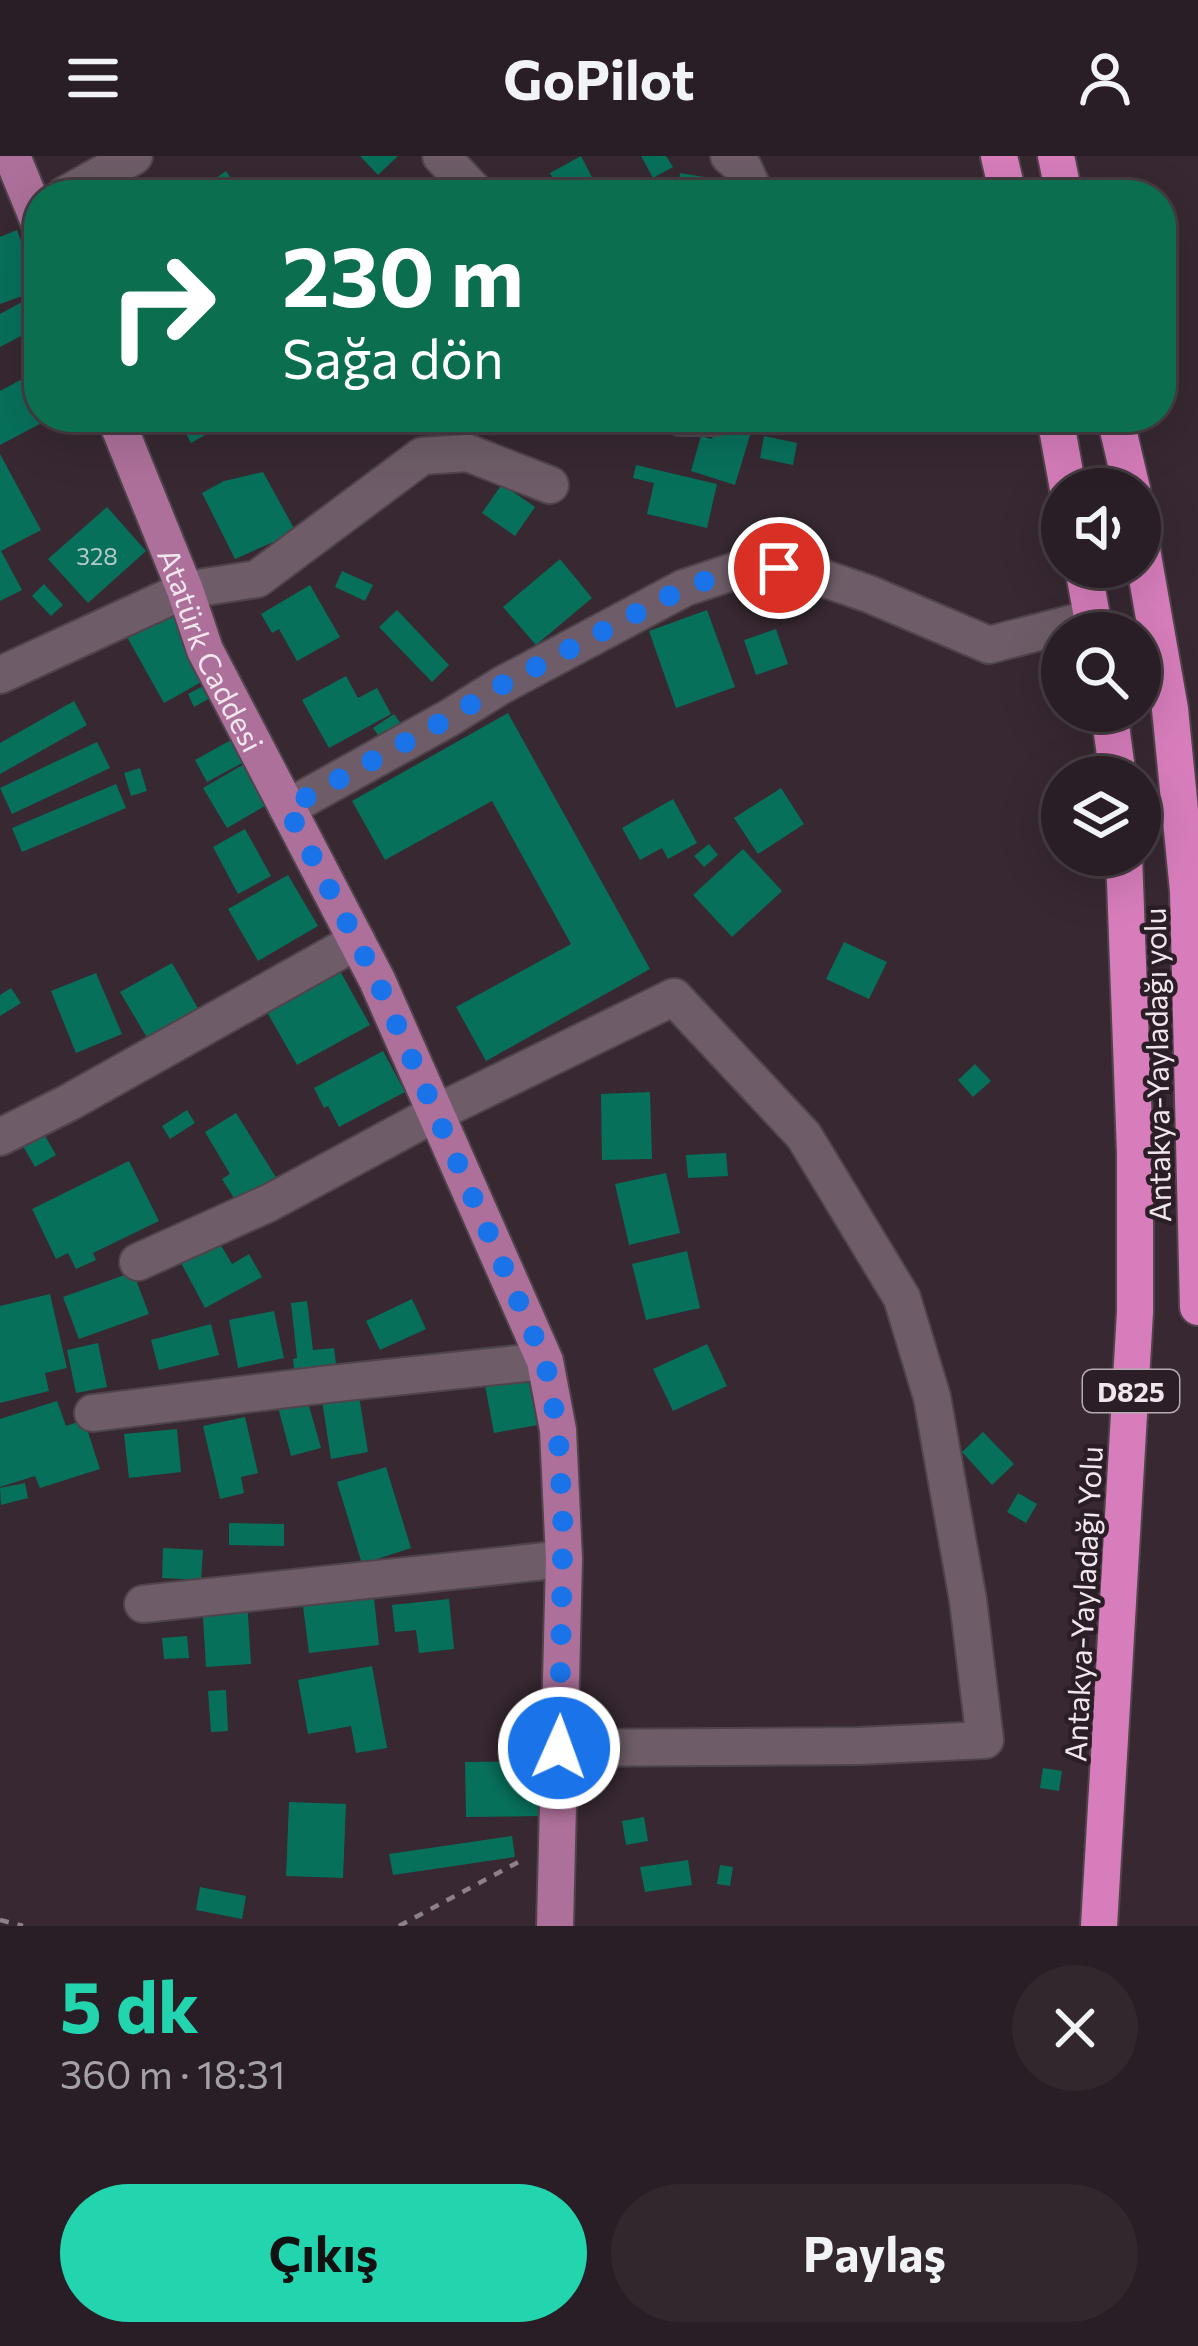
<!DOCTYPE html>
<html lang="tr">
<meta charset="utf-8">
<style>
body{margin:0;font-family:Commissioner,sans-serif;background:#31272d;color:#f1f3f6;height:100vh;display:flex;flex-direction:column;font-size:45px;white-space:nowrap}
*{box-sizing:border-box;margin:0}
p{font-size:39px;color:#a5a2a7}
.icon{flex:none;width:66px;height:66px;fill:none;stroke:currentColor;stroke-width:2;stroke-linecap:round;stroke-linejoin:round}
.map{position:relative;height:1770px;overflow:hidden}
.panel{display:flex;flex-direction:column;background:#291e25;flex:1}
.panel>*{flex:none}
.hud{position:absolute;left:24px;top:24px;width:1152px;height:252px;border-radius:48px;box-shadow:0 12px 48px #0002,0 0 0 3px #453c42;background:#0b6e4f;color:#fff;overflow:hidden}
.fabs{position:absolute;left:1041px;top:312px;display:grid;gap:24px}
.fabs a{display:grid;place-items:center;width:120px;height:120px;border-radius:50%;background:#291e25;box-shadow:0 12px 48px #0002,0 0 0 3px #453c42;font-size:60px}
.pin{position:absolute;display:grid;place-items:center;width:102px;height:102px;color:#fff;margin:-51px;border:6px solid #fff;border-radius:50%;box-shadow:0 3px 12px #0007}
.me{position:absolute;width:132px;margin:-66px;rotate:2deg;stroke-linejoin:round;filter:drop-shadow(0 0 9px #0008)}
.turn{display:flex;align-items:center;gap:42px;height:252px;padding:0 60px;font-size:54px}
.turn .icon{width:156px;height:156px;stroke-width:2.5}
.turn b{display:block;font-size:84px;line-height:102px}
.round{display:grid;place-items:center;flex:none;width:126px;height:126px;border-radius:63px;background:#31272d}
.overview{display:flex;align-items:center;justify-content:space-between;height:204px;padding:0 60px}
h1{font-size:72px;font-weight:700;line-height:90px;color:#23d5af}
.action{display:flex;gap:24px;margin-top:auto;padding:24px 60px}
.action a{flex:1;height:138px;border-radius:72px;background:#23d5af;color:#111;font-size:48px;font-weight:700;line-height:138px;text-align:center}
.action a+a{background:#31272d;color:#f1f3f6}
header{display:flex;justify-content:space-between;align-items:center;height:156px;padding:0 60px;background:#291e25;font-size:54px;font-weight:700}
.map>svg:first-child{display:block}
</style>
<header><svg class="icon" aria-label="menu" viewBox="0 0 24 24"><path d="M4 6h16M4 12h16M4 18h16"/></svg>GoPilot<svg class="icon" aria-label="person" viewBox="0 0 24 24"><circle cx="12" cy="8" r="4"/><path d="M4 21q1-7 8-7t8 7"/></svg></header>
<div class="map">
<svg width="1198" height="1770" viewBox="0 0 1198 1770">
<rect width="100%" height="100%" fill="#372831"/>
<g fill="#07705b">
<path d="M360,0H398L378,19Z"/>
<path d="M581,0L598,33L588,39H562L550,17Z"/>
<path d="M641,0H666L673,11L653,22Z"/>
<path d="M226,15L242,39H192Z"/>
<path d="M680,17L741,27L740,39H677Z"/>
<path d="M438,22L449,39H412Z"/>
<path d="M17,74L39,134L0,148V81Z"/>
<path d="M22,146L36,172L0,191V158Z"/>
<path d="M39,214V261H53L0,289V235Z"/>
<path d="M177,261H230L232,264L191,287Z"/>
<path d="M315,261H354L355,262L321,272Z"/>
<path d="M398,261H425L406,273Z"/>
<path d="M582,261H623L592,278Z"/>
<path d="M717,266L751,276L735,329L691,315L701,280L712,283Z"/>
<path d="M764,280L797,287L793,309L760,302Z"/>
<path d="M0,298L41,374L1,395L22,434L0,445Z"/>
<path d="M636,309L717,328L707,372L647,358L654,327L633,322Z"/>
<path d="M263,316L296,376L235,403L202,337L224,325Z"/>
<path d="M502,328L535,351L515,380L482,357Z"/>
<path d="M107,351L146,395L88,447L48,403Z"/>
<path d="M560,403L592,442L536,489L503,451Z"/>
<path d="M342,415L373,429L365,445L335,431Z"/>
<path d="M44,428L63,449L51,460L32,440Z"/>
<path d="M310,429L340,481L297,505L279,473L272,477L261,458Z"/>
<path d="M175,453L212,520L164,547L127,481Z"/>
<path d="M397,454L449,509L432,526L379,471Z"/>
<path d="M707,454L735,531L676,552L649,475Z"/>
<path d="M776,473L788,508L756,519L744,484Z"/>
<path d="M346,520L358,542L377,532L391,558L329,592L302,544Z"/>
<path d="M205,529L212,541L194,551L188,538Z"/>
<path d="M74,545L87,569L0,618V587Z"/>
<path d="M508,557L650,813L486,905L456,851L571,788L492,645L385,704L352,645Z"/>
<path d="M394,558L404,572L383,586L373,572Z"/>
<path d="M231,584L244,606L207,626L195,604Z"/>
<path d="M97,586L110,612L12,658L0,632Z"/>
<path d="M246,607L270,647L227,672L203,632Z"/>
<path d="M140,612L147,635L131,640L124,617Z"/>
<path d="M116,628L126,652L22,696L12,672Z"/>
<path d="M781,632L804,668L758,698L734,662Z"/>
<path d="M673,643L697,687L668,703L662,692L640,704L622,672Z"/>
<path d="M245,673L271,720L238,738L213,691Z"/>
<path d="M709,688L718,699L704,711L694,700Z"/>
<path d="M743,693L782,735L732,781L693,739Z"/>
<path d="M288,719L318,770L258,805L228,753Z"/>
<path d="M844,786L887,806L869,843L826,823Z"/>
<path d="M172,807L200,856L149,885L120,836Z"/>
<path d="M340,815L370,869L297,909L267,856Z"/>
<path d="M96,817L122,878L76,897L51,835Z"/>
<path d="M11,832L21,847L0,860V839Z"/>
<path d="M383,895L405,936L339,971L328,950L324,952L314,932Z"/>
<path d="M975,908L991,925L973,941L958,924Z"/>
<path d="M650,936L652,1003L602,1004L601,938Z"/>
<path d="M187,954L195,967L170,983L162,970Z"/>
<path d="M236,957L277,1023L237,1047L222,1023L230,1018L205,976Z"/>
<path d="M44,978L56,999L35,1011L23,990Z"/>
<path d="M726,997L728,1020L688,1022L686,999Z"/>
<path d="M129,1005L159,1065L93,1097L96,1104L76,1113L68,1097L56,1103L32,1053Z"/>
<path d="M666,1017L680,1077L629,1089L615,1028Z"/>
<path d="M219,1086L232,1108L249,1098L262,1121L205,1152L181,1107Z"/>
<path d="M687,1095L700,1152L646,1164L632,1108Z"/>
<path d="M133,1116L149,1158L79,1183L63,1141Z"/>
<path d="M50,1138L67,1212L45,1217L49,1235L0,1247V1150Z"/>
<path d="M412,1143L426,1173L380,1194L366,1165Z"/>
<path d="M307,1145L313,1194L334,1192L337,1216L295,1221L293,1203L297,1202L291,1147Z"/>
<path d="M274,1155L284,1202L238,1212L229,1164Z"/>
<path d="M211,1168L219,1199L159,1214L151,1184Z"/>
<path d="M98,1187L107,1231L76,1237L67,1194Z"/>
<path d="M707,1188L727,1230L673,1255L653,1213Z"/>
<path d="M527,1216L537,1269L494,1277L484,1224Z"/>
<path d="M359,1240L368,1296L331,1303L322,1245Z"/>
<path d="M307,1243L321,1292L291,1300L278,1251Z"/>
<path d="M57,1245L66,1270L84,1264L100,1313L40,1332L35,1320L0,1331V1263Z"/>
<path d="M245,1261L258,1317L241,1321L244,1337L220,1343L203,1270Z"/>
<path d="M177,1273L181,1316L129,1322L124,1278Z"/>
<path d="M983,1276L1014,1308L992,1329L962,1296Z"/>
<path d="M386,1311L411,1392L362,1408L337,1326Z"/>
<path d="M25,1327L28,1342L1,1349L0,1332Z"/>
<path d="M1018,1337L1037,1348L1026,1367L1007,1356Z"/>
<path d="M229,1367L284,1368V1390L229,1389Z"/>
<path d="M163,1392L203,1394L201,1424L162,1422Z"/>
<path d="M374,1442L379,1489L309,1497L303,1450Z"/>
<path d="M247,1443L251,1508L206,1511L202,1445Z"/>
<path d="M449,1443L454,1493L419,1497L416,1474L395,1476L392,1449Z"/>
<path d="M187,1480L189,1502L164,1503L162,1482Z"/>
<path d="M372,1510L387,1592L356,1597L351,1570L308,1578L298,1524Z"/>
<path d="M226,1534L228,1575L211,1576L208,1535Z"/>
<path d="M538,1605L539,1660L466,1661L465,1606Z"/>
<path d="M1043,1612L1062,1615L1059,1635L1040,1632Z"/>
<path d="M289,1646L346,1648L343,1722L286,1720Z"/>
<path d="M644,1661L648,1685L626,1689L622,1665Z"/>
<path d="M512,1680L515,1701L393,1719L389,1698Z"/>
<path d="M688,1704L692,1729L645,1736L640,1711Z"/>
<path d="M720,1709L733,1711L730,1730L717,1728Z"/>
<path d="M200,1731L246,1740L242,1763L196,1754Z"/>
</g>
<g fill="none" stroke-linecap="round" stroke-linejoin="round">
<defs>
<g id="minor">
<path d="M441,0L478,39"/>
<path d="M729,0L743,11L756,39"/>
<path d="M65,39L134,0"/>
<path d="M681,261H714"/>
<path d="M0,519L185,434L257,423L422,300L468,297L550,329"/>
<path d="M287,652L449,562L502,529L684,432L753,409L805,416L869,438L989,489L1093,462"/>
<path d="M0,981L68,947L357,785"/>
<path d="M138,1106L269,1047L434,958L674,841L804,980L902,1142L932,1241L968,1444L985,1584L859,1590L559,1592"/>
<path d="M93,1257L329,1228L545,1205"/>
<path d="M143,1448L564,1403"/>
</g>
<g id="major">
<path d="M12,0L39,66"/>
<path id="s1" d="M115,261L185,434L205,494L377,824L545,1205L558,1274L564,1403L555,1770"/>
</g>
<g id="highway">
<path d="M999,0L1008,39"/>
<path d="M1056,0L1064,39"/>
<path d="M1055,261L1068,333"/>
<path d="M1115,261L1132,333"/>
<path d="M1140,382L1170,553L1188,735L1198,1151"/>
<path d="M1083,411L1095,477"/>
<path d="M1109,555L1118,621"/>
<path d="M1099,1770L1135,1156V997L1124,699"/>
</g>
</defs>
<use href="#minor" stroke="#50444c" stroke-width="40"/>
<use href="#major" stroke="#50444c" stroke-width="40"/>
<use href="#highway" stroke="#50444c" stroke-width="40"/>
<g stroke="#8d8189" stroke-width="4.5" stroke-dasharray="9 9" stroke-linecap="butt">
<path d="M0,1764L23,1770"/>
<path d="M399,1770L522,1704"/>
</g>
<use href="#minor" stroke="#6e5d68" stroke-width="36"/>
<use href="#major" stroke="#ad709a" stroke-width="36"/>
<use href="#highway" stroke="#d77dbb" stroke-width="36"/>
</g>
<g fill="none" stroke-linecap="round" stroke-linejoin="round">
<path stroke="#1a73e8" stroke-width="21" stroke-dasharray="0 37.8" d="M559,1592L563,1370L558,1274L545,1205L377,824L287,652L449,562L502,529L684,432L753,409L779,412"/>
</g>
<g text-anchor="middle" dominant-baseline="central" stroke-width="9" stroke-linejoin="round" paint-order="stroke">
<g font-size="24" fill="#b6c9c8">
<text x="97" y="399">328</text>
</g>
<rect fill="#2c1e27" stroke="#b5abb2" stroke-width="3" x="1083" y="1214" width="96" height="42" rx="9"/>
<g font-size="27" font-weight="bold" fill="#f0e7ed">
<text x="1131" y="1235">D825</text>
</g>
<g font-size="30" fill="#f0e7ed" stroke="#2c1e27">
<text stroke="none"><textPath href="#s1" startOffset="252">Atatürk Caddesi</textPath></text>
<text transform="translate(1156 909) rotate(-91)">Antakya-Yayladağı yolu</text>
<text transform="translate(1082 1448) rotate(-87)">Antakya-Yayladağı Yolu</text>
</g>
</g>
</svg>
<div class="fabs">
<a><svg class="icon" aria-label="sound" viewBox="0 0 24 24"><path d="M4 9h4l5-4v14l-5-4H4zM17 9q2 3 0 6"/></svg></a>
<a><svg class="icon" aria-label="search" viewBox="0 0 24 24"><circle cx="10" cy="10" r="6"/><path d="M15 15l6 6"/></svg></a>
<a><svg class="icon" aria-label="layers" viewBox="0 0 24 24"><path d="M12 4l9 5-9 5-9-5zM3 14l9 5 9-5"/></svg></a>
</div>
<div class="pin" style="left:779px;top:412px;background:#d93025"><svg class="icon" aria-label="arrive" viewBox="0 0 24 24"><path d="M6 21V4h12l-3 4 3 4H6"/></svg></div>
<svg class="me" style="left:559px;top:1592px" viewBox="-20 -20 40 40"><circle r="17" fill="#1a73e8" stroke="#fff" stroke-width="3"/><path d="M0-11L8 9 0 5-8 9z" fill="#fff"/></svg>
<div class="hud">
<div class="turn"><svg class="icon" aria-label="right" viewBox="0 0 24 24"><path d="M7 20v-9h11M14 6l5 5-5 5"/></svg><div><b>230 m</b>Sağa dön</div></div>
</div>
</div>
<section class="panel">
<div class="overview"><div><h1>5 dk</h1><p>360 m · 18:31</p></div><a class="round"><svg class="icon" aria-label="close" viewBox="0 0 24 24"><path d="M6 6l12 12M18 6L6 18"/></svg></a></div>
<div class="action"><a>Çıkış</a><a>Paylaş</a></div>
</section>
